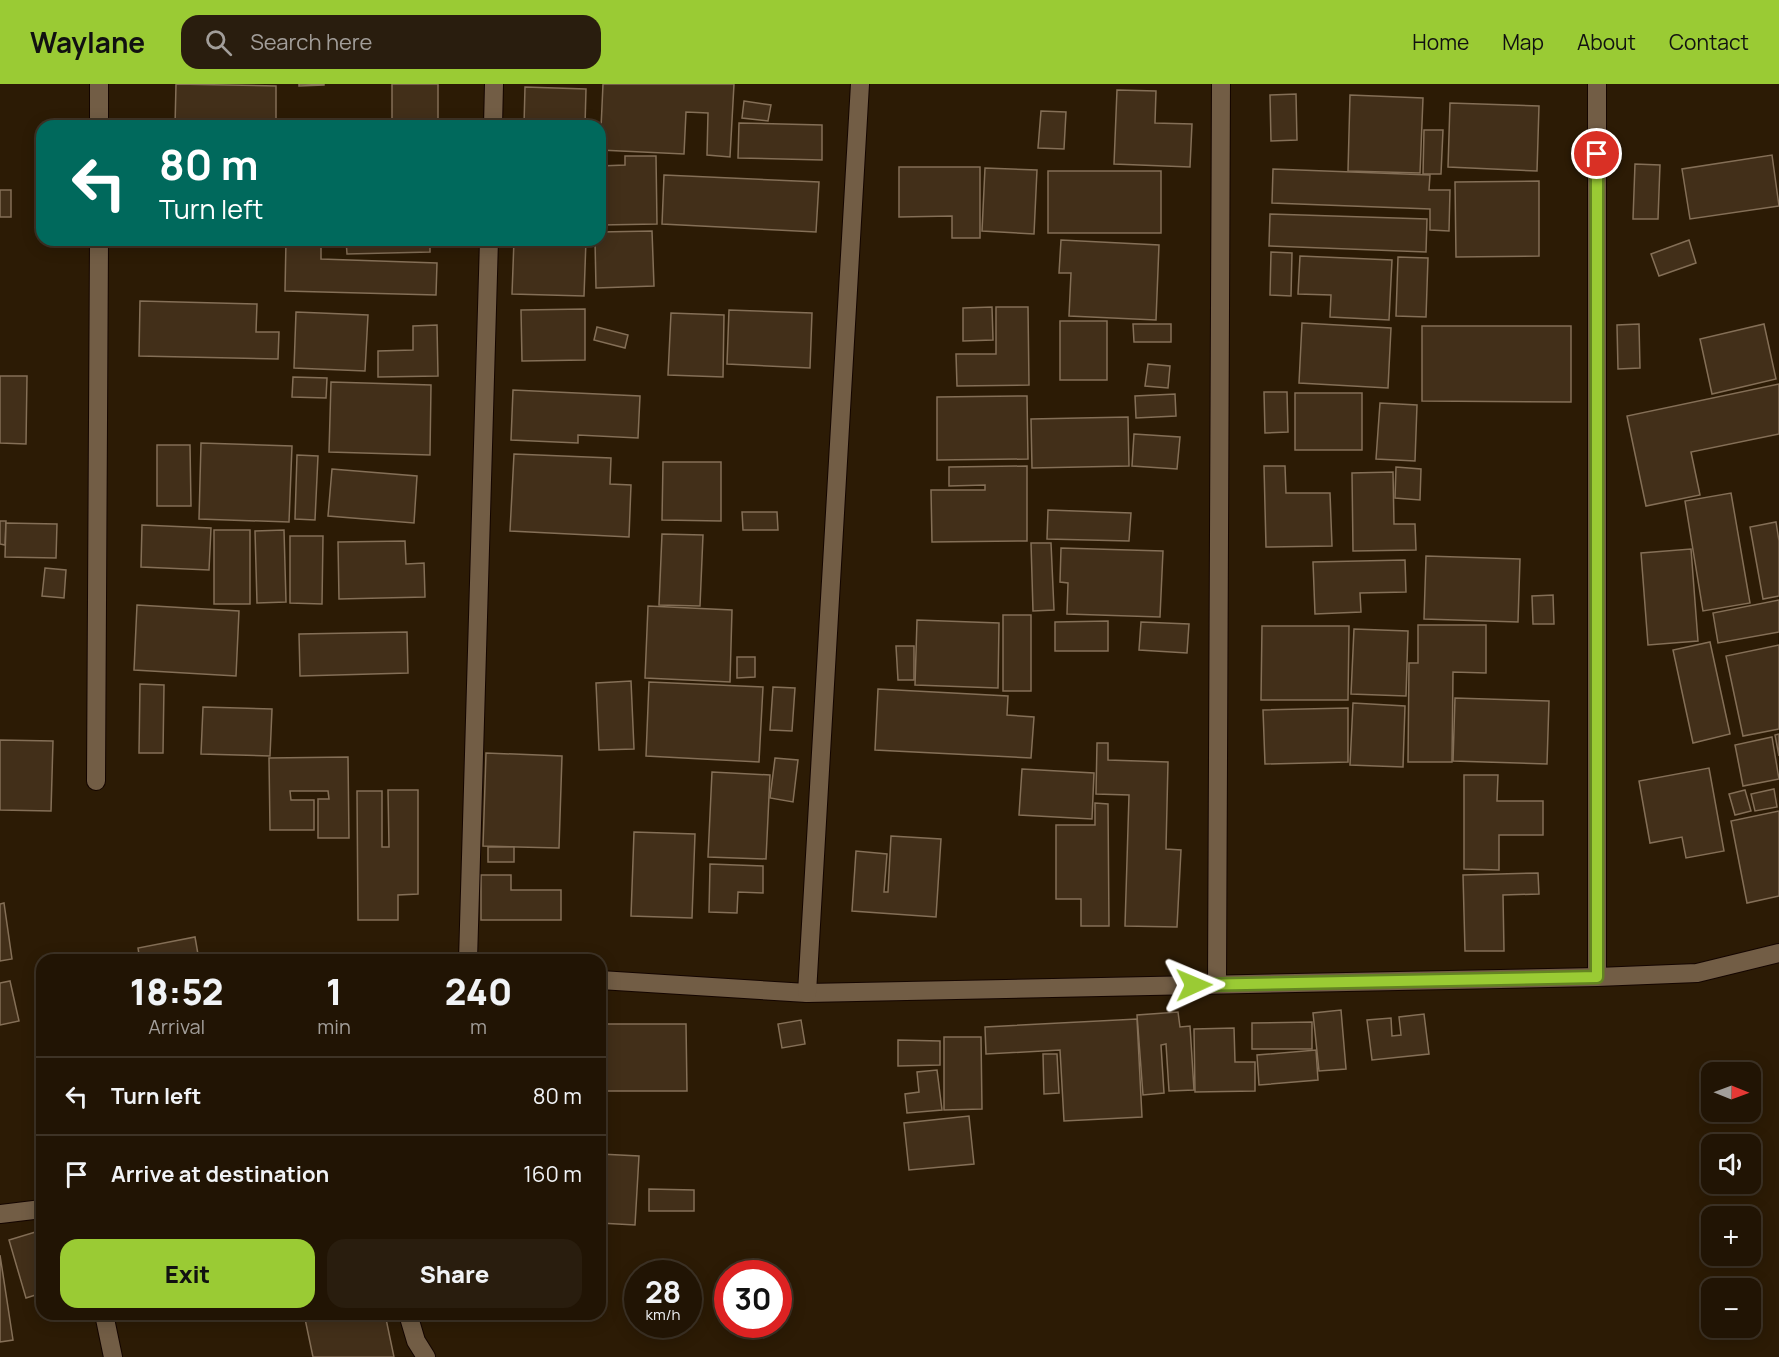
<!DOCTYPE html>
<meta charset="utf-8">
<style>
body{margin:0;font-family:Manrope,sans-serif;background:#291d0e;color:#f1f3f6;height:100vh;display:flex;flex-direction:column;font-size:22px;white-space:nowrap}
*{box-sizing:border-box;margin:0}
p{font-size:20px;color:#a29e9a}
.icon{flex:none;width:33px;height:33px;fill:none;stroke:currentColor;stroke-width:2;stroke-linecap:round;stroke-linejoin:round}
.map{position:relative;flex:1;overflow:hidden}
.sheet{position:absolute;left:36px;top:870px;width:570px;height:366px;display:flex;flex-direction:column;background:#211404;border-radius:18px;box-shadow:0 3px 15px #0003,0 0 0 2px #3e3326}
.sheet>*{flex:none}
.guide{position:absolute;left:36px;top:36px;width:570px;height:126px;border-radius:18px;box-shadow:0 3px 15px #0003,0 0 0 2px #3e3326;background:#00695c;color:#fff;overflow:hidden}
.needle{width:39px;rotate:91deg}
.controls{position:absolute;left:1701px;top:978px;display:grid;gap:12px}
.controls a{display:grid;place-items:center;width:60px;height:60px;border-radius:12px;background:#211404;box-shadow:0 3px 15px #0003,0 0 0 2px #3e3326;font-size:30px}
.speed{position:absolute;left:624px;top:1176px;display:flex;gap:12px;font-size:30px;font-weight:700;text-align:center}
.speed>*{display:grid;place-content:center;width:78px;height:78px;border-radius:50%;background:#211404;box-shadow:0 3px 15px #0003,0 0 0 2px #3e3326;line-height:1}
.speed small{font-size:15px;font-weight:400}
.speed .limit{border:9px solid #d22;background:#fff;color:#111}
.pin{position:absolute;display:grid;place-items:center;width:51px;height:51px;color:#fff;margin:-26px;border:3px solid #fff;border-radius:50%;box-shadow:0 2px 6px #0007}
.me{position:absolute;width:66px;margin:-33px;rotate:89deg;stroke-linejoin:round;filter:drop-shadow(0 0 4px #0008)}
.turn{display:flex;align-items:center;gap:21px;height:126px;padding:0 24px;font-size:27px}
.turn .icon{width:78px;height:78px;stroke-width:2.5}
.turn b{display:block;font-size:42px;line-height:51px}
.eta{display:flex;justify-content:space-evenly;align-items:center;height:102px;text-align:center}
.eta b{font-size:36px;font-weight:800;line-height:42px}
.button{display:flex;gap:12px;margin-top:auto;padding:12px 24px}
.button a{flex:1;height:69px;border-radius:18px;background:#9acb34;color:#111;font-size:24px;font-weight:800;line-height:69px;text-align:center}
.button a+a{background:#291d0e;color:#f1f3f6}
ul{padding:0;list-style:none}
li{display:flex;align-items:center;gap:18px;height:78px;padding:0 24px;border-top:2px solid #3e3326}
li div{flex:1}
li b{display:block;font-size:22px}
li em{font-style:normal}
header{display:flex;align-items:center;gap:36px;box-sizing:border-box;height:84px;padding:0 30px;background:#9acb34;color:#111}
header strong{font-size:28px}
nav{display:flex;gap:33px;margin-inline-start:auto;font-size:21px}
.search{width:420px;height:54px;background:#291d0e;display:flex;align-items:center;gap:15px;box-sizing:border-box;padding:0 21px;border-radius:18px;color:#a29e9a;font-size:22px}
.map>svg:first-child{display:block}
</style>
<header>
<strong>Waylane</strong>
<div class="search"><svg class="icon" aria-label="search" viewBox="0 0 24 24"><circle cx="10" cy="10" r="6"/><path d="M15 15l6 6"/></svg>Search here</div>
<nav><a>Home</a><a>Map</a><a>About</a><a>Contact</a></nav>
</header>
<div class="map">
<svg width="1779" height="1273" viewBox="0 0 1779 1273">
<rect width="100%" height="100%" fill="#2c1b05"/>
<g fill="#422f19" stroke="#846f57" stroke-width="1.5">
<path d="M176,0L276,2V42H175Z"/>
<path d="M299,0H324V1L299,2Z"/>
<path d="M392,0H438V42H316V36H392Z"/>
<path d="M603,0H734L730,73L707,71L708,29L686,28L684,70L600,66Z"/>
<path d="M525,3L586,5L585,42L524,41Z"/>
<path d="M1117,6L1156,7L1155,39L1192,40L1190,83L1114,80Z"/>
<path d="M1296,10L1297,56L1271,57L1270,11Z"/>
<path d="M1350,11L1423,14L1420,89L1348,87Z"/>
<path d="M744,17L771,21L768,37L742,34Z"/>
<path d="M1450,19L1539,22L1537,87L1448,83Z"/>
<path d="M1041,27L1066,28L1064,65L1038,64Z"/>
<path d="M739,39L822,41V76L738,74Z"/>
<path d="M1424,46H1443L1441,90H1423Z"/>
<path d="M1772,71L1779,122L1690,135L1682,85Z"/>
<path d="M625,72H656L657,140L600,141V82L625,81Z"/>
<path d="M1635,80L1660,81L1658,135H1633Z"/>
<path d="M899,83H980V154H952V132L899,133Z"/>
<path d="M985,84L1037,86L1034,150L982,147Z"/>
<path d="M1273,85L1430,91L1429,106H1450L1449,147L1430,146V125L1272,119Z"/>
<rect x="1048" y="87" width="113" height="62"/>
<path d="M664,91L819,98L816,148L662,140Z"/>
<path d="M1539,97V172L1456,173L1455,98Z"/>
<rect x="0" y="106" width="11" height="27"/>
<path d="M1270,130L1427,135L1426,168L1269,162Z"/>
<path d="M652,147L654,202L596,204L595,156H600V148Z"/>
<path d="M286,156H321V175L437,179L436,211L285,207Z"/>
<path d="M346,156H430V168L347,170Z"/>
<path d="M514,156H586L584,212L512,210Z"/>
<path d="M1061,156L1159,161L1156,236L1069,232L1071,189H1059Z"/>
<path d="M1689,156L1696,179L1659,192L1651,170Z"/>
<path d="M1271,168L1292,169L1291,212L1270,211Z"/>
<path d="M1300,172L1392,176L1389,236L1330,233L1331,211L1298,210Z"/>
<path d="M1398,173L1428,174L1426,233L1396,232Z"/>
<path d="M140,217L257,220L256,248H279L278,275L139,272Z"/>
<path d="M992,223L993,256L963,257V224Z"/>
<path d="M996,223H1028L1029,301L957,302L956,270H996Z"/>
<path d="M585,225V276L522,277L521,226Z"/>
<path d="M729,226L812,229L810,284L727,280Z"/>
<path d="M296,228L368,231L365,287L294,284Z"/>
<path d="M671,229L724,231L723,293L668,291Z"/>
<rect x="1060" y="237" width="47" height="59"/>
<path d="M1302,239L1391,244L1388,304L1299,299Z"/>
<path d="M1133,240H1171V258H1134Z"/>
<path d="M1639,240L1640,284L1618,285L1617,241Z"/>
<path d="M1764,240L1776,295L1712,310L1700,255Z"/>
<path d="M437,241L438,292L378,293V267L413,266V242Z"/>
<path d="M1422,242H1571V318L1422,317Z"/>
<path d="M597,243L628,251L625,264L594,256Z"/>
<path d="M1148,280L1170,282L1168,304L1145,302Z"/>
<path d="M0,292H27L26,360L0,359Z"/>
<path d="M293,293L327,294L326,314L292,313Z"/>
<path d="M331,298L431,301L430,371L329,368Z"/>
<path d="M1779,300V350L1691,368L1700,411L1646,422L1627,332Z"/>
<path d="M513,306L640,312L638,354L578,351V359L511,356Z"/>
<path d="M1264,308H1287L1288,348L1265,349Z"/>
<rect x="1295" y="309" width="67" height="57"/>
<path d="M1175,310L1176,332L1136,334L1135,312Z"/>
<path d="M1027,312L1028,375L937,376V313Z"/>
<path d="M1380,319L1417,321L1415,377L1376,375Z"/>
<path d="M1128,333L1129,382L1032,384L1031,335Z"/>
<path d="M1134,350L1180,353L1177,385L1132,382Z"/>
<path d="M201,359L292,362L289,438L199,435Z"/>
<path d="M157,361H190L191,422H157Z"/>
<path d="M514,370L611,374L610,400L631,401L629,453L510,447Z"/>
<path d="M297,371L318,372L315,436L295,435Z"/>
<path d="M663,378H721V437L662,436Z"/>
<path d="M1027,382V457L932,458L931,406H985V401L949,402V383Z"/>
<path d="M1264,382H1285L1286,409H1330L1332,462L1266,463Z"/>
<path d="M1396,383L1421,385L1420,416L1395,414Z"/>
<path d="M332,385L417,392L414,439L328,432Z"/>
<path d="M1393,388L1394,440H1415L1416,466L1353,467L1352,389Z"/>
<path d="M1731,409L1750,519L1703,527L1685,417Z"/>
<path d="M1048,426L1131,429L1129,457L1047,455Z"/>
<path d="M742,428H777L778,446H743Z"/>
<path d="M0,437H6L5,461L0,460Z"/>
<path d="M1776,438L1779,457V512L1763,515L1750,443Z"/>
<path d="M6,439L57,440L56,474L5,473Z"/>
<path d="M142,441L211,444L209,486L141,483Z"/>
<rect x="214" y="446" width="36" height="74"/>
<path d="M284,446L286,518L257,519L255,447Z"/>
<path d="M662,450L703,451L700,522L659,521Z"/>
<path d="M290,452H323L322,520L290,519Z"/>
<path d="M405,457L406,480L424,479L425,513L339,515L338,458Z"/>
<path d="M1031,459H1051L1054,526L1033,527Z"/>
<path d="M1061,464L1163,467L1160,533L1067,530L1068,499L1060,498Z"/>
<path d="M1691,465L1698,557L1648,561L1641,469Z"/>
<path d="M1426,472L1520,475L1518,538L1424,535Z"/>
<path d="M1405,476L1406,508L1360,509L1361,528L1315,530L1313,478Z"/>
<path d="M45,484L66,486L64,514L42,512Z"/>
<path d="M1553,511L1554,540H1533L1532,512Z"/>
<path d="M1779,516V548L1718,559L1713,529Z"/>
<path d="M137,521L239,527L236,592L134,586Z"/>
<path d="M648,522L732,526L730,598L645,594Z"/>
<rect x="1003" y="531" width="28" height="76"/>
<path d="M917,536L999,539L998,604L915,601Z"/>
<path d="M1108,537V567H1055V538Z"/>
<path d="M1141,538L1189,540L1187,569L1139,566Z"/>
<path d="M1418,541H1486V589L1453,588L1452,678H1408L1409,579H1418Z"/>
<path d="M1262,542H1349L1348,616H1261Z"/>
<path d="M1354,545L1408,547L1406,612L1351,610Z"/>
<path d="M407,548L408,589L300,592L299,550Z"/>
<path d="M1710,558L1730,650L1693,659L1673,566Z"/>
<path d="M1779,561V645L1743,652L1726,572Z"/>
<path d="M896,562H914V596H898Z"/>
<path d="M737,573H755V593L737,594Z"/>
<path d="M631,597L634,665L599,666L596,599Z"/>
<path d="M649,598L763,603L759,678L646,672Z"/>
<path d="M140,600L164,601L163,669H139Z"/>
<path d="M773,603L795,604L792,647L770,646Z"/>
<path d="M878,605L1008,612L1007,631L1034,633L1031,674L875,666Z"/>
<path d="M1455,614L1549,617L1547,680L1453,677Z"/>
<path d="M1353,619L1405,622L1403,683L1350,681Z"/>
<path d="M203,623L272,625L270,672L201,670Z"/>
<path d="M1348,624V678L1265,680L1263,626Z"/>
<path d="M1779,650V672L1775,651Z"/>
<path d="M1772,653L1779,695L1743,702L1735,661Z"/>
<path d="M0,656L53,657L51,727L0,726Z"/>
<path d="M1097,659H1108V676L1168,678L1166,765L1181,766L1177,843L1125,842L1129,711L1096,710Z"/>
<path d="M486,669L562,672L559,764L483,762Z"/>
<path d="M348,673L349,754H318V715H329L328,707H290L291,716H314V746H270L269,674Z"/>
<path d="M775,674L798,676L793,718L770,714Z"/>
<path d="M1709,684L1724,767L1686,774L1682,753L1650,759L1639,697Z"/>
<path d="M1022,685L1094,689L1092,735L1019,731Z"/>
<path d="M712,688L770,691L766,775L708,773Z"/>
<path d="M1464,691H1498L1497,717H1543V751H1499V786L1464,785Z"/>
<path d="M1774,705L1777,723L1755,727L1751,710Z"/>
<path d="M388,706H418V810L398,811V836H358L357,707H382V763H389Z"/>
<path d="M1745,706L1751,727L1735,731L1729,710Z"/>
<path d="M1095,719L1108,720L1109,842H1081V815H1056V741H1095Z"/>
<path d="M1779,727V812L1747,819L1731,737Z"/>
<path d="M634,748L695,750L692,834L631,832Z"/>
<path d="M891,752L941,755L936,833L852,827L856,767L887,770L884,808H888Z"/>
<rect x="488" y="763" width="26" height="15"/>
<path d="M710,780L763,782V809L738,808L737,829L709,828Z"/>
<path d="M1538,789L1539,810L1503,811L1504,867H1465L1463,791Z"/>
<path d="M481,791H511V806H561V836H481Z"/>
<path d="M4,819L12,875L0,877V820Z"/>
<path d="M195,853L199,876H140L138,864Z"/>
<path d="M269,870L270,876H212Z"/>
<path d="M10,897L19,937L0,941V899Z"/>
<path d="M1341,926L1346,985L1319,987L1313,929Z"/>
<path d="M1178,928L1180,943L1190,942L1194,1006L1169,1007L1166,960L1161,961L1164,1009L1143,1011L1137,931Z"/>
<path d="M1424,930L1429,970L1372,976L1367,936L1391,934L1392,952L1401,951L1399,933Z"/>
<path d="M1137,935L1142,1033L1064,1037L1060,966L986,970L985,943Z"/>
<path d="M801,936L805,960L782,964L778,940Z"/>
<path d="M1312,938V965H1252V939Z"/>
<path d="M606,940H686L687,1007H607Z"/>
<path d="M1234,944L1235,978H1255V1007L1195,1008L1194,945Z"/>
<path d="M944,953H981L982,1025L944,1026Z"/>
<path d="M898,956L940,957V981L898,982Z"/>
<path d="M1316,966L1318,996L1259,1001L1257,971Z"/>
<path d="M1043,970H1057L1059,1009L1044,1010Z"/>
<path d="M937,986L942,1026L907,1029L905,1010L919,1008L917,988Z"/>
<path d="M969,1032L974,1080L909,1086L904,1039Z"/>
<path d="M600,1070L639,1072L635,1141L600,1139Z"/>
<path d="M649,1105L694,1106V1127H649Z"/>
<path d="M42,1146V1209L26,1214L9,1156Z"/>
<path d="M0,1171L13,1256L0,1258Z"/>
<path d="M304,1230H385L394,1273H313Z"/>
</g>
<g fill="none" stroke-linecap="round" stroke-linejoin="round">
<defs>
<g id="minor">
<path d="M99,42V0"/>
<path d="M493,42L494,0"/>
<path d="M96,697L99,156"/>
<path d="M468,876L489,156"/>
<path d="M1597,893V0"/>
<path d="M600,896L807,909L1597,893L1697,889L1779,869"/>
<path d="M1217,900L1221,0"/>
<path d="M807,909L860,0"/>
<path d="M0,1130L42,1125"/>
<path d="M104,1230L113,1273"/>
<path d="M408,1230L416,1257L426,1273"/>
</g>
</defs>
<use href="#minor" stroke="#140500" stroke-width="20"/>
<use href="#minor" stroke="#725d45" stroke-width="18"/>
</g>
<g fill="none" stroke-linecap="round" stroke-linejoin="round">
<defs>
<path id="route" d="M1194,901L1597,893V70"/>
</defs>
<use href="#route" stroke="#648422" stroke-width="15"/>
<use href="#route" stroke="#9acb34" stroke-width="10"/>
</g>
</svg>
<div class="controls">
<a><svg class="needle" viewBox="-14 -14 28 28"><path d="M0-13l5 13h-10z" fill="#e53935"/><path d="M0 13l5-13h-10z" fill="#a29e9a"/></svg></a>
<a><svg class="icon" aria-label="sound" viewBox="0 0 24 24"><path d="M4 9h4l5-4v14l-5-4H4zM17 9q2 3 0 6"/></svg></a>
<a>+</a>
<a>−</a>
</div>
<div class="speed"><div>28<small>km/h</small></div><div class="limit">30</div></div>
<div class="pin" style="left:1597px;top:70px;background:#d93025"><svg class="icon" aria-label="arrive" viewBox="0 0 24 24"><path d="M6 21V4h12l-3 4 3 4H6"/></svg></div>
<svg class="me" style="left:1194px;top:901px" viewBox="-20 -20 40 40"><path d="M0-17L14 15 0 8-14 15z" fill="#9acb34" stroke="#fff" stroke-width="4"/></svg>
<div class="guide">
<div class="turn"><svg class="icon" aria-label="left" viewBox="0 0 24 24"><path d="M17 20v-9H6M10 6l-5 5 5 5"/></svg><div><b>80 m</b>Turn left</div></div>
</div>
<section class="sheet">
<div class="eta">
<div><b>18:52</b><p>Arrival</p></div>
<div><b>1</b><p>min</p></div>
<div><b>240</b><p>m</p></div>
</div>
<ul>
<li><svg class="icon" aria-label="left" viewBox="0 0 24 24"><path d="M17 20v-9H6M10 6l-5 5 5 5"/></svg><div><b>Turn left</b></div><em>80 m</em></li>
<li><svg class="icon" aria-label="arrive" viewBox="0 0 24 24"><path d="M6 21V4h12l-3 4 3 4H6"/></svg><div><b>Arrive at destination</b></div><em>160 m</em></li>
</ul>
<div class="button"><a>Exit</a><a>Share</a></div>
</section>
</div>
